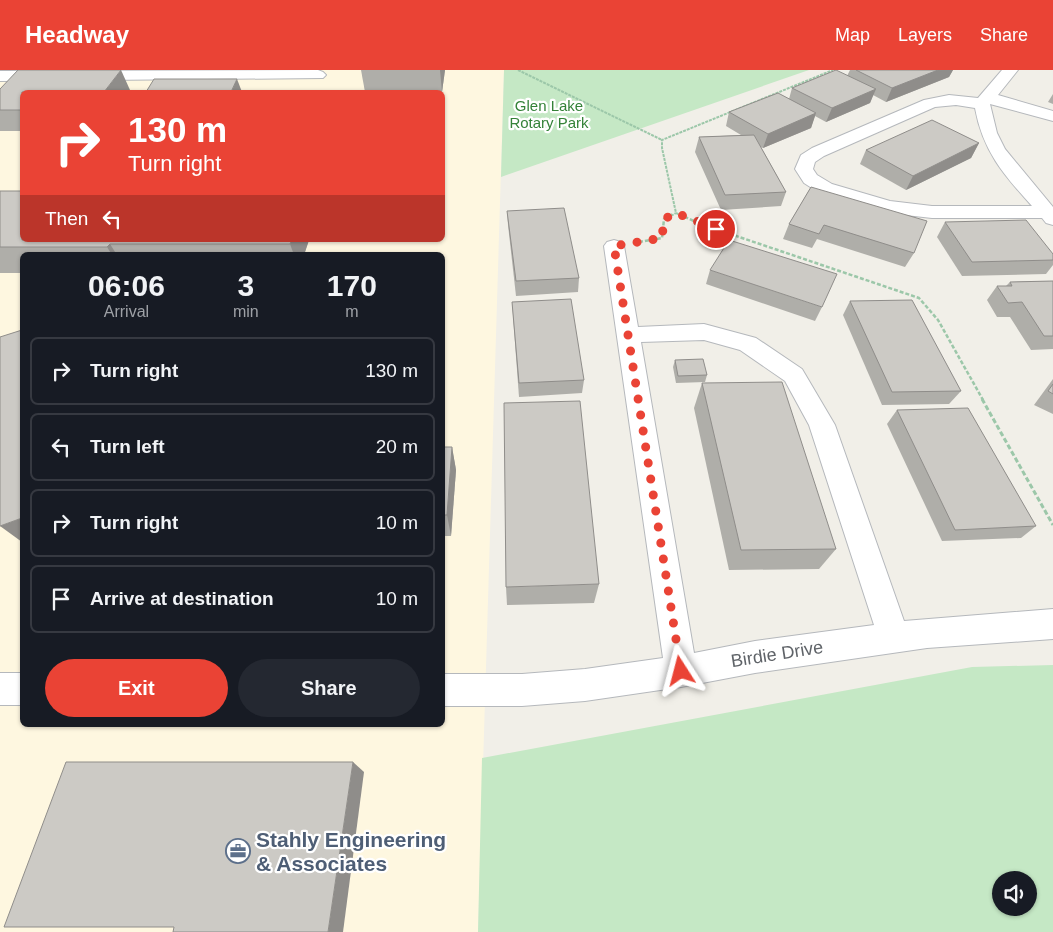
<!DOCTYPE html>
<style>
body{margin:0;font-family:Arial,sans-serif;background:#242831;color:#f1f3f6;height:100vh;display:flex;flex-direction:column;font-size:19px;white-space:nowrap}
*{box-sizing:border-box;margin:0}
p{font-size:16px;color:#9ea1a6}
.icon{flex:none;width:28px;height:28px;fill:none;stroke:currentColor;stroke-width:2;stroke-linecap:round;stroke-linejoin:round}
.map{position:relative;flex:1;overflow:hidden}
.sheet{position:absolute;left:20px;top:182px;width:425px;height:475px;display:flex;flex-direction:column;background:#171b24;border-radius:8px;box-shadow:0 1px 4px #0004}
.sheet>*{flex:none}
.hud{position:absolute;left:20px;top:20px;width:425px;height:152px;border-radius:8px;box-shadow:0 1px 4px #0004;background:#ea4335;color:#fff;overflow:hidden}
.buttons{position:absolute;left:992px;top:801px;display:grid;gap:10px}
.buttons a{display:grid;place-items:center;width:45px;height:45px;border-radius:50%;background:#171b24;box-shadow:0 1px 4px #0004;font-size:25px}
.pin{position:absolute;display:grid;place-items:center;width:42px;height:42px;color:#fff;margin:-21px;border:2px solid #fff;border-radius:50%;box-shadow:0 1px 5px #0007}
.me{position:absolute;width:55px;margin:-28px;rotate:351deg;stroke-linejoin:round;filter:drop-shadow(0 0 4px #0008)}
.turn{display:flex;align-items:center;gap:18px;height:105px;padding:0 25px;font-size:22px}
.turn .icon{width:65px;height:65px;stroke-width:2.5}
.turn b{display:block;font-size:35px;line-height:42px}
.then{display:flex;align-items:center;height:48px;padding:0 25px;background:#0003;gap:10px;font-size:19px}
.eta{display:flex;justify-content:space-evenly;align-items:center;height:85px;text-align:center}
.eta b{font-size:30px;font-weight:700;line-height:35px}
.primary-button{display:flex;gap:10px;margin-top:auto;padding:10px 25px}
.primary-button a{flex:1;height:58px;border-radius:30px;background:#ea4335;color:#fff;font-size:20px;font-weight:700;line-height:58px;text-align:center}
.primary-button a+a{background:#242831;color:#f1f3f6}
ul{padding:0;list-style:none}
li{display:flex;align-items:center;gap:15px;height:68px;margin:0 10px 8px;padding:0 15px;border:2px solid #363941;border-radius:8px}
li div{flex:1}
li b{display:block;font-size:19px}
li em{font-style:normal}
header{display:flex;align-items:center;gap:30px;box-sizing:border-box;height:70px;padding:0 25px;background:#ea4335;color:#fff}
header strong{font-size:24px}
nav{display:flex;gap:28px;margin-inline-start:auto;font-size:18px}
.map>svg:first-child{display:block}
</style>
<header>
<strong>Headway</strong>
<nav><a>Map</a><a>Layers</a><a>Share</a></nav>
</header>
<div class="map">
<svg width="1053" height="862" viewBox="0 0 1053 862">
<rect width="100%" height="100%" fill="#f1efe8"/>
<path fill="#fef7e0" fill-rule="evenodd" d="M0,0H504L478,862H0ZM22,22H442V170H22ZM22,185H442V655H22Z"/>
<g fill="#c5e8c5" fill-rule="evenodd">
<path d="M504,0H809L501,107Z"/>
<path d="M1053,595V862H478L482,688L972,597ZM1001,810H1029V838H1001Z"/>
</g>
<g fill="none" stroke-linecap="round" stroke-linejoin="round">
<defs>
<g id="street">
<path d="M318,0L323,2L326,5L323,8L0,11V1Z"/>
<path d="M1002,0H1018L998,25L1053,41V51L990,34L997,63L1005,79L1053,137V155L1046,153L1042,148H932L888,143L818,122L804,113L795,99L801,85L812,78L924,30L949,25L978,28ZM956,35L975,38C983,81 1003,104 1032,136H932L890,131L832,114L817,105L813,99L815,92L824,86L935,37Z"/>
<path d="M614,170L621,172L624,176L638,257L704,254L756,268L802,299L835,355L904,551L1053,539V569L927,578L755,603L681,617L585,631L522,636H442V604H522L585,599L663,588L604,176L607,172ZM704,270L740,280L785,311L809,355L874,555L755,571L694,583L641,272Z"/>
<rect x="0" y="603" width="22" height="32"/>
</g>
</defs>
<use href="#street" stroke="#b5b8bc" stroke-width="2"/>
<g stroke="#9cc7a9" stroke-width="2" stroke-dasharray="3 1" stroke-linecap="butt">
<path d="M518,0L662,70"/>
<path d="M671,146L676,143"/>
<path d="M682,146L676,143L662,78V70L833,0"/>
</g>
<g stroke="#9cc7a9" stroke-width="2.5" stroke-dasharray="4 2" stroke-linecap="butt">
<path d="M679,144L698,153L919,228L938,250L983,330"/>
<path d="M639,172L662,168L664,149L673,144"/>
</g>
<path stroke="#9cc7a9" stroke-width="3" stroke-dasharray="5 2.5" stroke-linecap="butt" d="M982,329L1053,455"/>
<use href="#street" fill="#fff" fill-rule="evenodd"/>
</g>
<g fill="#afaea9">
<path d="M361,0H445L442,22H365Z"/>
<path d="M850,0H953L949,7L886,32L873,25L870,33L826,52L815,46L811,58L763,78L761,77L786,122L781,136L721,140L695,82L699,67L741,65L726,56L729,42L789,29L792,18L847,6Z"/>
<path d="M0,19L130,20L22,22V61H0Z"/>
<path d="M1053,24V34L1048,32Z"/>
<path d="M979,73L971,88L906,120L860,94L866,80Z"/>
<path d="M811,117L914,183L905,197L817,169L812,178L783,169L789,154Z"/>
<path d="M0,121L22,170H309L304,185H22V203H0Z"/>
<path d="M507,141L579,208L578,222L516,226L508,155Z"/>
<path d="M945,152L1053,184V195L1046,204L962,206L937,167Z"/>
<path d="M710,200L822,237L815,251L706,214Z"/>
<path d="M1053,211V279L1031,280L1010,247H997L987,230L997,216H1006L1010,212Z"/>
<path d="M850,231L961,321L949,334L882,335L843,245Z"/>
<path d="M512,232L584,310L582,323L519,327L513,246Z"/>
<path d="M675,290L707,305L705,312L676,313L673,297Z"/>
<path d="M1053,309V344L1034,335Z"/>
<path d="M702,313L836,479L819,499L729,500L694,338Z"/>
<path d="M897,340L1036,456L1021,468L942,471L887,354Z"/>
<path d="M442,377H452L456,400L451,466H442Z"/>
<path d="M599,514L594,533L507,535L506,517Z"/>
</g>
<g fill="#8f8d8a">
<path d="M121,0L130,20L129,22H104Z"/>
<path d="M440,0H445L442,22Z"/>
<path d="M938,0H953L949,7L886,32L892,18Z"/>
<path d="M237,9L242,22H231Z"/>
<path d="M876,19L870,33L826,52L832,38Z"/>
<path d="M816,43L811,58L763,78L768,64Z"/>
<path d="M979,73L971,88L906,120L913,106Z"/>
<path d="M292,170H309L304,185H294L290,174Z"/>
<path d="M110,174L117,185H112L107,177Z"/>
<path d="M452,377L456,400L451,466L447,445Z"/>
<path d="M22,448V472L0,456Z"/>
<path d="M353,692L364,702L343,862H328Z"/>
</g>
<g fill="#cccac5" stroke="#8f8d8a">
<path d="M18,0H121L104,22H22V40H0V19Z"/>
<path d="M836,0L876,19L832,38L792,18Z"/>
<path d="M856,0H938L892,18Z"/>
<path d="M154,9H237L231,22H146Z"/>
<path d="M778,23L816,43L768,64L729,42Z"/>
<path d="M932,50L979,73L913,106L866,80Z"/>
<path d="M754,65L786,122L725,125L699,67Z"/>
<path d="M811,117L927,151L914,183L824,155L819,164L789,154Z"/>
<path d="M0,121H22V170H292L290,174H110L107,177H0Z"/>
<path d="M564,138L579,208L516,211L507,141Z"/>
<path d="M1026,150L1053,184V190L972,192L945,152Z"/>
<path d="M729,170L837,204L822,237L710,200Z"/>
<path d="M1053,211V266H1044L1022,232L1008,233L997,216H1012L1010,212Z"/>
<path d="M571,229L584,310L519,313L512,232Z"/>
<path d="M912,230L961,321L892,322L850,231Z"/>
<path d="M22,260V448L0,456V267Z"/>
<path d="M703,289L707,305L678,306L675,290Z"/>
<path d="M782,312L836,479L741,480L702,313Z"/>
<path d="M1053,314V324L1048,321Z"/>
<path d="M580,331L599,514L506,517L504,333Z"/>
<path d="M968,338L1036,456L955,460L897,340Z"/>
<path d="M442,377H452L447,445H442Z"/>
<path d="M66,692H353L328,862H173L174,857H4Z"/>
</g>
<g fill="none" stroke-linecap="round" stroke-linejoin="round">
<path stroke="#ea4335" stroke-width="9" stroke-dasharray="0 16.2" d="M681,601L614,176L662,168L664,149L676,143L716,159"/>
</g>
<defs>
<symbol id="office-ring" viewBox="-11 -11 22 22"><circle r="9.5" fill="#fff" stroke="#5c6f8a" stroke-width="1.5"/><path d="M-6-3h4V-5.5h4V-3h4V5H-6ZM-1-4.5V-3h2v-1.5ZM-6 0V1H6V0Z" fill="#5c6f8a"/></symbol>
</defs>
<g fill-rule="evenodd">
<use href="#office-ring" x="224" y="767" width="28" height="28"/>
</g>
<g text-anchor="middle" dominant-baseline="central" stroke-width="4.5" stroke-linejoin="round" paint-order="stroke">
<g font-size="15" fill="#348238" stroke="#fff">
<text x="549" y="35">Glen Lake<tspan x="549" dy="17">Rotary Park</tspan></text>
</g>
<g font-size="18" fill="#5f6368" stroke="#fff">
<text transform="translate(777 584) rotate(-9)">Birdie Drive</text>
</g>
<g font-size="21" font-weight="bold" fill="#4e5e75" stroke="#fff" text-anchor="start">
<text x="256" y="769">Stahly Engineering<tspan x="256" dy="24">&amp; Associates</tspan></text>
</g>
</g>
</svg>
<div class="buttons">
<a><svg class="icon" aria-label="sound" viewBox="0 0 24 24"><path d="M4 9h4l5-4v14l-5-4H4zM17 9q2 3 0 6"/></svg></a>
</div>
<div class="pin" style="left:716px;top:159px;background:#d93025"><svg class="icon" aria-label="arrive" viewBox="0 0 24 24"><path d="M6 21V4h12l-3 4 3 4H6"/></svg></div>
<svg class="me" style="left:681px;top:601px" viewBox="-20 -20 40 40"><path d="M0-17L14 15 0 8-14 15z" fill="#ea4335" stroke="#fff" stroke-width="4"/></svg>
<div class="hud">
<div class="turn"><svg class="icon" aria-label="right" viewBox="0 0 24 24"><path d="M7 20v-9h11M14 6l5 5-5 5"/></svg><div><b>130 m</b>Turn right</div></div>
<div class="then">Then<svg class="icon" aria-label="left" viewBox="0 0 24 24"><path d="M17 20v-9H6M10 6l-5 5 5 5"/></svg></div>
</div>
<section class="sheet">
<div class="eta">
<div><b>06:06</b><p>Arrival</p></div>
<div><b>3</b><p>min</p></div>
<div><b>170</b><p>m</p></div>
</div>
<ul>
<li><svg class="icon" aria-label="right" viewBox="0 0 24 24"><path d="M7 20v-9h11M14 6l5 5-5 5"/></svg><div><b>Turn right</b></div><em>130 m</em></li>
<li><svg class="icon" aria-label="left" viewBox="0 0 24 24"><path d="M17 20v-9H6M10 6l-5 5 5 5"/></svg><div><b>Turn left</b></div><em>20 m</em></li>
<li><svg class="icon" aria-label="right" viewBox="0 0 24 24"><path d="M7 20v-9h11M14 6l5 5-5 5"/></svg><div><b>Turn right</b></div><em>10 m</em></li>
<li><svg class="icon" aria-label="arrive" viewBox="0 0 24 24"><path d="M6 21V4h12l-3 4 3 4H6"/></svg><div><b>Arrive at destination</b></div><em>10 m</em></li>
</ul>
<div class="primary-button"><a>Exit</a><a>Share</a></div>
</section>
</div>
